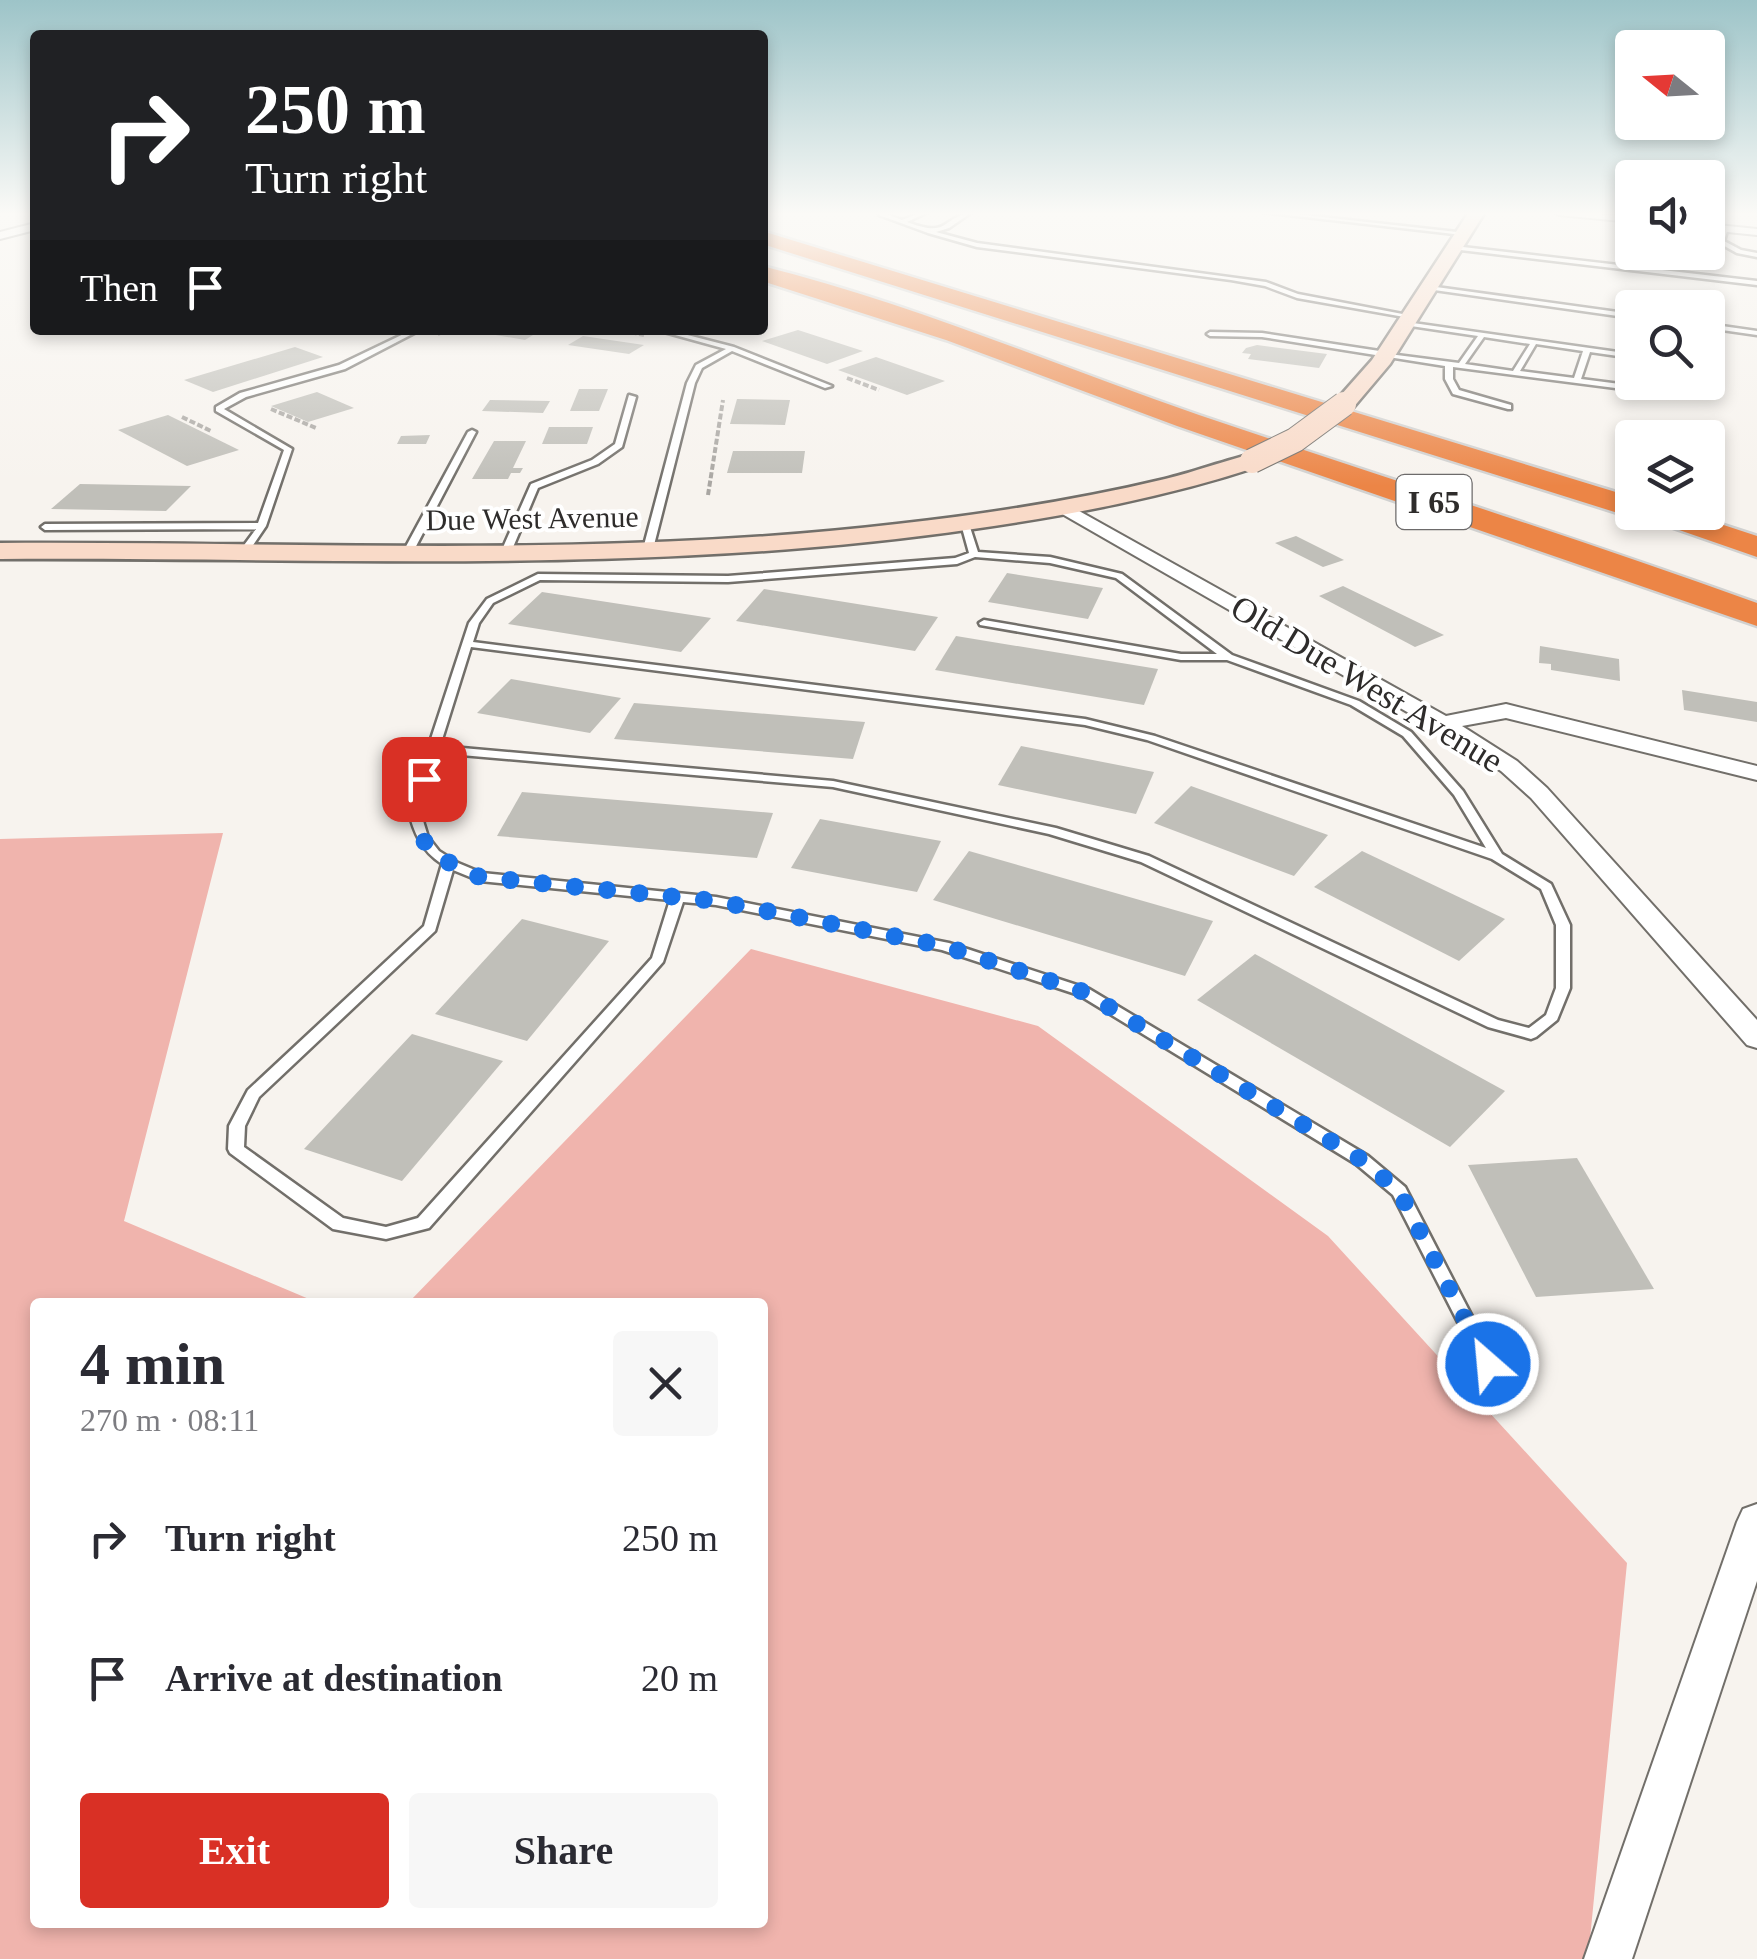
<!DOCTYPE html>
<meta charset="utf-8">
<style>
body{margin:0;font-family:Georgia,serif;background:#f7f7f7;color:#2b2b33;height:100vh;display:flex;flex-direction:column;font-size:38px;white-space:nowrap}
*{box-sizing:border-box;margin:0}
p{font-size:32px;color:#7c7c81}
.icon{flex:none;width:55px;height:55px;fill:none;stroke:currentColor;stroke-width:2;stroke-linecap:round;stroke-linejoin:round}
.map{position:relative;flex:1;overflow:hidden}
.side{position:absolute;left:30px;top:1298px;width:738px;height:630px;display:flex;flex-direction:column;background:#fff;border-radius:10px;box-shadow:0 5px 15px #0003}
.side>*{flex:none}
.banner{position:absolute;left:30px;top:30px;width:738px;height:305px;border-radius:10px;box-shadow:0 5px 15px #0003;background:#202124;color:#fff;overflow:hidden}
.needle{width:65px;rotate:288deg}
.tools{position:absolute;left:1615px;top:30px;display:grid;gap:20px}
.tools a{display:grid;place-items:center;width:110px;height:110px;border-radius:10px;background:#fff;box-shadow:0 5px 15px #0003;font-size:50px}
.pin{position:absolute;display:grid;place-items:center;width:85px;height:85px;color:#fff;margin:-42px;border-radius:20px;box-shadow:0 5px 15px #0006}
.me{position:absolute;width:110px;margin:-55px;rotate:333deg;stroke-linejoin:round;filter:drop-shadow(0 0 8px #0008)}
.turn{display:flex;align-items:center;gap:35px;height:210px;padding:0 50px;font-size:45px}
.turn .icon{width:130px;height:130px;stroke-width:2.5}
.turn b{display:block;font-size:70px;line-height:85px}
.then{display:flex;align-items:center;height:95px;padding:0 50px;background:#0003;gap:20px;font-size:38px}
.round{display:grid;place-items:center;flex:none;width:105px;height:105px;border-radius:10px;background:#f7f7f7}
.head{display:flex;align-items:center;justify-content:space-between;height:170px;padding:0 50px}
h1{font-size:60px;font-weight:600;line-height:75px}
.action{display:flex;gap:20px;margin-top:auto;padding:20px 50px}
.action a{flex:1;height:115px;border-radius:10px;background:#d93025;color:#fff;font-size:40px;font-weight:600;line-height:115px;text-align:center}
.action a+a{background:#f7f7f7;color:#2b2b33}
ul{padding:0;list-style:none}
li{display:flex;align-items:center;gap:30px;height:140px;padding:0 50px}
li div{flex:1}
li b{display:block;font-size:38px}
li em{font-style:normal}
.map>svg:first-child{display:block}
</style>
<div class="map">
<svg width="1757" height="1959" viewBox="0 0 1757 1959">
<rect width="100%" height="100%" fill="#f7f3ee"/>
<path fill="#f0b4ad" d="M223,833L124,1221L316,1302H35V1922H762V1302H409L751,949L1038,1026L1328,1236L1627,1563L1588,1959H0V839Z"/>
<g fill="#c0bfb9">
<path d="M467,330H541L525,340Z"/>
<path d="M798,330L863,351L827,364L762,341Z"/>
<path d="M583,336L644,345L629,354L568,345Z"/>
<path d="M1257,345L1327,354L1319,368L1248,359L1251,354L1242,353L1246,348Z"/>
<path d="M295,347L323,357L213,392L184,380Z"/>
<path d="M876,357L945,381L907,395L838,370Z"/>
<path d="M579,389H608L599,411H570Z"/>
<path d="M317,392L354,408L308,422L271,406Z"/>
<path d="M737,399L790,400L785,425L730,424Z"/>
<path d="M490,400L550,401L543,413L482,411Z"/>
<path d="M168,415L239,450L187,466L118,430Z"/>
<path d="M549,427H593L587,444H542Z"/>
<path d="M430,435L426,444H397L401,436Z"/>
<path d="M494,441H526L513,468H523L520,473H511L508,479H472Z"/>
<path d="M733,451H805L802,473H727Z"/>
<path d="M80,484L191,486L166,511L51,509Z"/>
<path d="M1296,536L1344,560L1323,567L1275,543Z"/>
<path d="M1007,573L1103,588L1088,619L988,602Z"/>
<path d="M1343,586L1444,635L1415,647L1319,596Z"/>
<path d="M764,589L938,617L915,651L736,621Z"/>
<path d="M542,592L711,618L681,652L508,624Z"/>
<path d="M956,636L1158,669L1144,705L935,670Z"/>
<path d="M1540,646L1619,659L1620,681L1551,670V664L1539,663Z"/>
<path d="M511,679L621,698L590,733L477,713Z"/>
<path d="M1682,690L1757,702V722L1684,710Z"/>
<path d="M634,703L865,722L853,759L614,739Z"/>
<path d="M1021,746L1154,772L1136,814L998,785Z"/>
<path d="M1191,786L1328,835L1294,876L1154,823Z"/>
<path d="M522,792L773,813L757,858L497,836Z"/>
<path d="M820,819L941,841L917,892L791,868Z"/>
<path d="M969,851L1213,921L1185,976L933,900Z"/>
<path d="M1362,851L1505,919L1459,961L1314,887Z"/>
<path d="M522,919L609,941L527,1041L435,1014Z"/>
<path d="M1255,954L1505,1091L1450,1147L1197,1000Z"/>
<path d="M412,1034L503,1061L402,1181L304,1149Z"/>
<path d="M1577,1158L1654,1289L1536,1297L1468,1165Z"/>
</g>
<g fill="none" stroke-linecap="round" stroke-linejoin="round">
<defs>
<g id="lane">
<path d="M882,212H887L886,214L902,220L922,212H928L907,222C950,238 939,219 972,212L949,228L936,232L977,243L1266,282L1298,294L1413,316L1410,318L1297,298L1265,286L1231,280L977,247L928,233L879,215Z"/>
<path d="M1262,212H1277L1466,233L1463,235Z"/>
<path d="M1723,227L1728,228L1724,241L1741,250L1757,253V257L1737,253L1719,243Z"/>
<path d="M1454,246L1757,281V285L1452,249Z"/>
<path d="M1429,286L1632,314V318L1427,289Z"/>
<path d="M1406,322L1632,354V358L1590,352L1581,379L1659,389L1660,382H1668L1666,392L1662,394L1453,367V379L1459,390L1511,405V409H1508L1453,394L1445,379V366L1262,337L1210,336L1207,334L1210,332L1262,333L1386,352L1389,354L1459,363L1478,336L1404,325ZM1484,337L1530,344L1513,371L1465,364ZM1536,344L1583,351L1574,378L1520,371Z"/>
<path d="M1708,324L1757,331V335L1708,328Z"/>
<path d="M412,330H420L345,369L246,397L224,409L292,449L266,526L247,554L239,552L256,529L45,530L41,527L45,524L258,523L284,450L216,411V407L240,393L339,365Z"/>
<path d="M657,330H668L734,347L832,386L825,388L732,351L702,368L695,383L653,549L648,552L643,549L687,383L696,365L726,349Z"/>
<path d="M629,395L636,397L622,447L598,464L538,488L511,552L503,554L501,552L531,484L592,460L615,444Z"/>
<path d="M472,430L476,432L413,552L405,554L403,552L468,432Z"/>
<path d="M965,521L969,524L978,552L1050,557L1122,574L1232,655L1359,701L1411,732L1463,791L1502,854L1551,884L1570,925V988L1557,1020L1536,1037L1531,1039L1488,1027L1141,862L1049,834L833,787L438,753L420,809L424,824L428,837L439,851L458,863L482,873L716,897L949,943L1089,989L1368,1156L1405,1187L1494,1359L1497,1364L1494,1369L1488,1372L1482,1369L1393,1195L1356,1164L1079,995L942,950L716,905L683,902L663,962L429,1228L386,1239L333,1229L230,1153L228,1149L229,1126L248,1090L424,926L442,864C421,850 414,833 408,809L469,623L487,599L538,574L728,576L955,558L969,553L961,524ZM975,557L1050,563L1116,578L1217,654H1181L984,620L979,623L980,625L1181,660H1227L1351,705L1403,736L1454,795L1486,848L1155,736L1085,719L473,642L479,623L493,603L540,580L728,582L957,564ZM471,647L1085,725L1147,740L1492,859L1541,889L1556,925V988L1546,1015L1529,1028L1498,1020L1149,856L1056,828L833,781L440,746ZM453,870L480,881L670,900L652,958L418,1218L386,1227L343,1218L244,1147L245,1126L259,1097L435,931Z"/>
</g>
<g id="street">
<path d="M1554,212L1632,216V222L1559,215Z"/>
<path d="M35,223V230L0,239V232Z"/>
<path d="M1708,224L1757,229V235L1708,230Z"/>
<path d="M1063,502L1446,716L1506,704L1757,766V780L1506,718L1462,726L1517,761L1547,788L1757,1020V1048L1747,1045L1531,798L1501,771L1435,728L1057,511V503Z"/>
<path d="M1757,1504V1581L1632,1959H1584L1737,1522L1743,1509Z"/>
</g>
<g id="secondary">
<path d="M1469,212H1485L1390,364L1352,409H1336L1333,404L1372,360Z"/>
<path d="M1252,454L1264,461L1260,466C1167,497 1070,515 973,529C651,576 324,557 0,559V543C298,541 600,559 897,524C987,514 1077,500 1165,479C1194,472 1223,461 1252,454Z"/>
</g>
<g id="highway">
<path d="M762,231L1632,497V512H1684L1757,536V557L1636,515L1621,514L762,244Z"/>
<path d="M762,266C911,303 1054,365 1199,415C1385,478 1572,536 1757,603V626L1177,426L946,340L762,281Z"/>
</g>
</defs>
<use href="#lane" stroke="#726f6a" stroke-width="5"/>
<use href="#street" stroke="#726f6a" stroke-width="4"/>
<use href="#secondary" stroke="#726f6a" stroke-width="5"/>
<use href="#highway" stroke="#d1d1d0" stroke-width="5"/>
<g stroke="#a9a6a2" stroke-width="2.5" stroke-dasharray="5 2.5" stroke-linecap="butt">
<path d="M617,330L645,336"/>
<path d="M438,335L447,330"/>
</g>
<g stroke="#a9a6a2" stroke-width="4" stroke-dasharray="6 2.5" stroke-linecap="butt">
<path d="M847,378L879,390"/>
<path d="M271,409L316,428"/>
<path d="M182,417L211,431"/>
<path d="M708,495L723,400"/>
</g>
<use href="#lane" fill="#fff" fill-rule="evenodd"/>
<use href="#street" fill="#fff" fill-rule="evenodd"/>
<use href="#secondary" fill="#f9dac8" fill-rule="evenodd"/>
<use href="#highway" fill="#ec8546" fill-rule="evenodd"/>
<defs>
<path id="secondary-bridge" d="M1252,461L1295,440L1344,404"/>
</defs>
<use href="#secondary-bridge" stroke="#726f6a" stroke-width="26" stroke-linecap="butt"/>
<use href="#secondary-bridge" stroke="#f9dac8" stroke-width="24"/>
</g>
<linearGradient id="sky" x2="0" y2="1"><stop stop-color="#9dc4c8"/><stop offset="0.44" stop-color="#fbfaf7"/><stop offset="1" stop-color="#fbfaf7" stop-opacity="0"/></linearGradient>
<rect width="1757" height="486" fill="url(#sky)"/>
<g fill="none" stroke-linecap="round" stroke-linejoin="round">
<path stroke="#1a73e8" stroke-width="18" stroke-dasharray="0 32.4" d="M424,779C405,839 427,855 480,877L716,901L944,946L1084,992L1362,1160L1399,1191L1488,1364"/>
</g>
<g text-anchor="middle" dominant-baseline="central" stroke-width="8" stroke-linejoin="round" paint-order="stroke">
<g font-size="30" fill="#2e2c2b" stroke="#fff">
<text transform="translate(532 518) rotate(-1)">Due West Avenue</text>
</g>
<rect fill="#fff" stroke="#6d6b6b" stroke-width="2.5" x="1396.5" y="475" width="75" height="54" rx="8"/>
<g font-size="32" font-weight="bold" fill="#2e2c2b">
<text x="1434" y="502">I 65</text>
</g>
<g font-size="35" fill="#2e2c2b" stroke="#fff">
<text transform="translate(1367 684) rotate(31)">Old Due West Avenue</text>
</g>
</g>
</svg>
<div class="tools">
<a><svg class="needle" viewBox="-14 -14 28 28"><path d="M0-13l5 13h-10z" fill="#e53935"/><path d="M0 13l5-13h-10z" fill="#7c7c81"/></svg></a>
<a><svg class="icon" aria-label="sound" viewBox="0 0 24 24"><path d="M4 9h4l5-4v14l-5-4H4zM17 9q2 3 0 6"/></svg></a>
<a><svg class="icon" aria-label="search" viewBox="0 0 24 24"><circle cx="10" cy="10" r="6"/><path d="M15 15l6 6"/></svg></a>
<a><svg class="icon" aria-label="layers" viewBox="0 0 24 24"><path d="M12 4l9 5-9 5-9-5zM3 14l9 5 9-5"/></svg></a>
</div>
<div class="pin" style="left:424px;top:779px;background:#d93025"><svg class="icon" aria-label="arrive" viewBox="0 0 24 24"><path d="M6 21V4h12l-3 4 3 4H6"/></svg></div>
<svg class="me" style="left:1488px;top:1364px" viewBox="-20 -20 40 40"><circle r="17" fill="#1a73e8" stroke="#fff" stroke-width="3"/><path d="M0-11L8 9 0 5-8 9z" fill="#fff"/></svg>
<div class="banner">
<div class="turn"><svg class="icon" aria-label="right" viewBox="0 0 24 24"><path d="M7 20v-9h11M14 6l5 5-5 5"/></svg><div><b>250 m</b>Turn right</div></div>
<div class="then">Then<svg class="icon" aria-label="arrive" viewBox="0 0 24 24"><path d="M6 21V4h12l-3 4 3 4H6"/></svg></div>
</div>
<section class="side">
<div class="head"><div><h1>4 min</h1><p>270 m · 08:11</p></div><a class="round"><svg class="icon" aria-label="close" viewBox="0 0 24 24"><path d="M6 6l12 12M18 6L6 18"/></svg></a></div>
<ul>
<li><svg class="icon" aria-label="right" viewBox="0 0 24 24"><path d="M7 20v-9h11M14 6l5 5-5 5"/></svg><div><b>Turn right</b></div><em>250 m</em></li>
<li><svg class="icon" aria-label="arrive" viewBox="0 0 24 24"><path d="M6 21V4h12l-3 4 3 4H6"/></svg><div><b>Arrive at destination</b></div><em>20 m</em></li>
</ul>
<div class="action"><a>Exit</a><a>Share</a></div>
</section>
</div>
